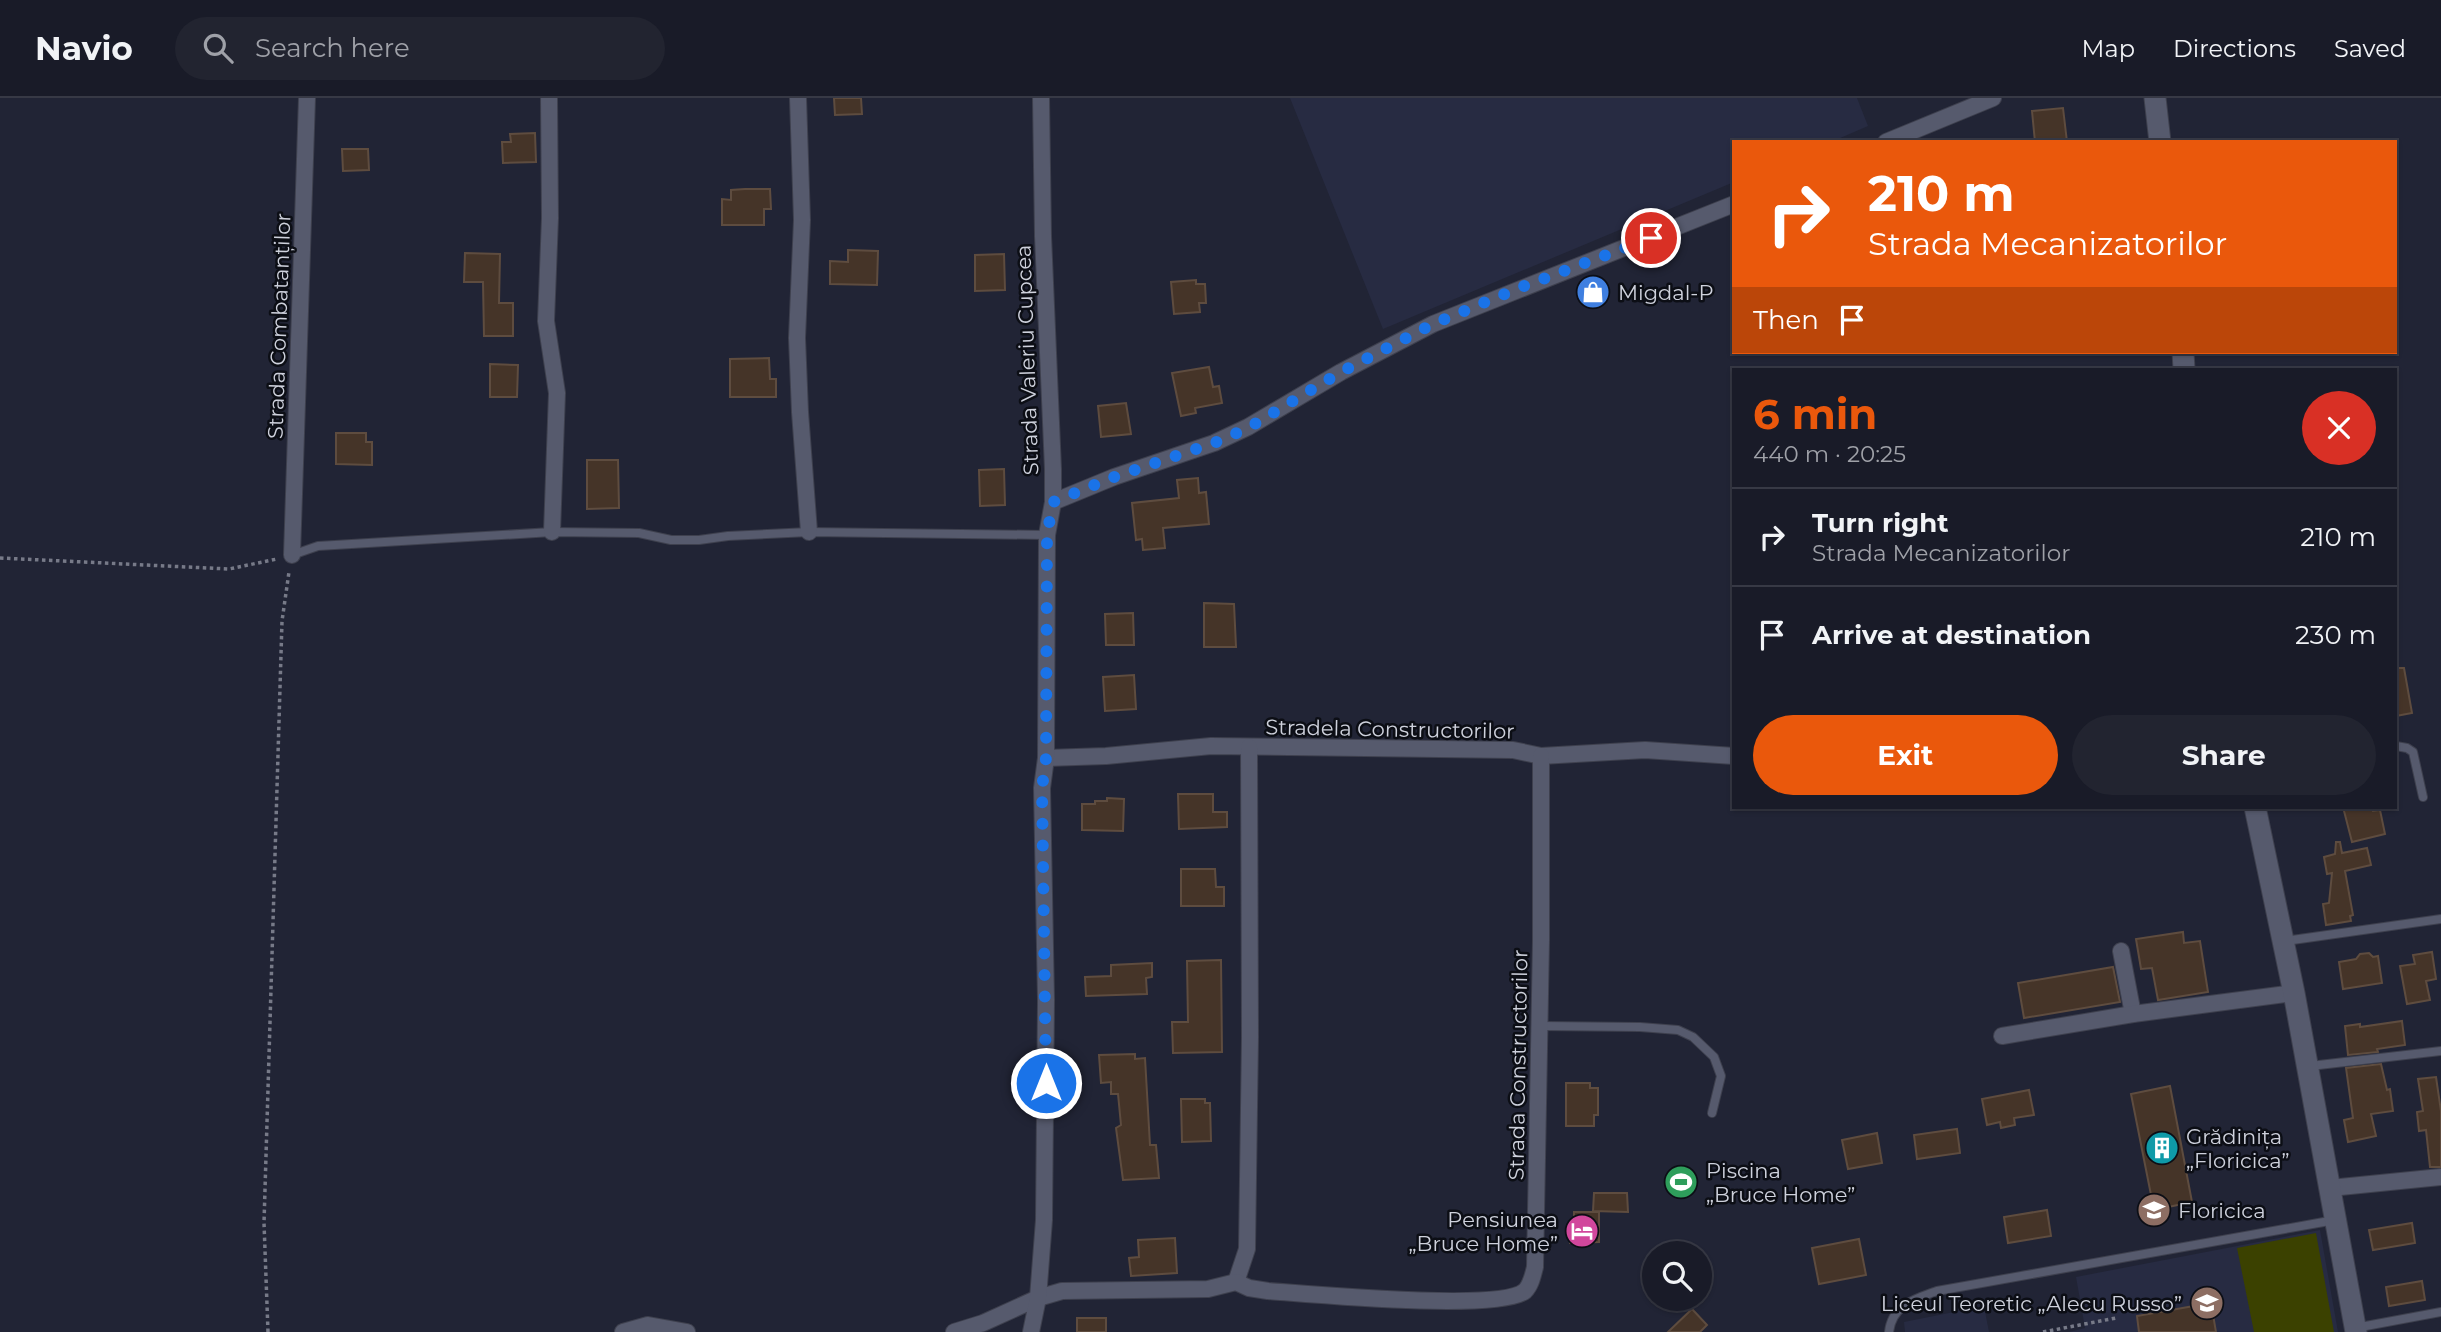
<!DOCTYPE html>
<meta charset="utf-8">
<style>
body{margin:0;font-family:Montserrat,sans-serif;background:#222430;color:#f1f3f6;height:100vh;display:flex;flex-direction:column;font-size:26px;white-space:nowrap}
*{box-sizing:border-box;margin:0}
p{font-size:23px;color:#9fa1a8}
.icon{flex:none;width:38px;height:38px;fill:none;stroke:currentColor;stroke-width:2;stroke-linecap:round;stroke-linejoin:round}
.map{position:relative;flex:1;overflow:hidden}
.drawer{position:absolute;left:1732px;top:270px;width:665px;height:441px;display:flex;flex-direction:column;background:#191b28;border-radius:0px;box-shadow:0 2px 5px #0004,0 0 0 2px #373945}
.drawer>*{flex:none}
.top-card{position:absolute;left:1732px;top:42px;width:665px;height:214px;border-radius:0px;box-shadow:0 2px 5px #0004,0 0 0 2px #373945;background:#ea580c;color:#fff;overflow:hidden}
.controls{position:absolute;left:1642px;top:1143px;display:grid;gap:14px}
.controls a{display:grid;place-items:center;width:70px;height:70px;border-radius:50%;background:#191b28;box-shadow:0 2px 5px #0004,0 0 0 2px #373945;font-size:35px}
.pin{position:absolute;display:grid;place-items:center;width:60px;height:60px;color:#fff;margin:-30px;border:4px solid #fff;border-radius:50%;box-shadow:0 2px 7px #0007}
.me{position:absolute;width:77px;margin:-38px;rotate:0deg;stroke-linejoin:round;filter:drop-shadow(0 0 5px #0008)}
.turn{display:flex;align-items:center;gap:24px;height:147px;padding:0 21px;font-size:32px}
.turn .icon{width:91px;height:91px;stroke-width:2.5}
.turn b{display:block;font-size:49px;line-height:60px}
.then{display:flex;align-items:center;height:66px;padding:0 21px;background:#0003;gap:14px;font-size:26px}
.round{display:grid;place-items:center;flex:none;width:74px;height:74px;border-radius:37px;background:#222430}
.overview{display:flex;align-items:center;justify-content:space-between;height:119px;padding:0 21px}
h1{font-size:42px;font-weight:700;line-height:52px;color:#ea580c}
.cta{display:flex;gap:14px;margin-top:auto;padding:14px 21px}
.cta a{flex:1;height:80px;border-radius:42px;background:#ea580c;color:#fff;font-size:28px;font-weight:700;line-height:80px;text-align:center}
.cta a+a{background:#222430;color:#f1f3f6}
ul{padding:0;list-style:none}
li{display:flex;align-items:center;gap:21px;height:98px;padding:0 21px;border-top:2px solid #373945}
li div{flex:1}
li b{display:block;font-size:26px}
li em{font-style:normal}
header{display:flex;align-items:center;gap:42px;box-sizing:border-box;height:98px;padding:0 35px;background:#191b28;border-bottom:2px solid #373945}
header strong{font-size:33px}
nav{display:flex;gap:38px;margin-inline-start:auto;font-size:24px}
.search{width:490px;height:63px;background:#222430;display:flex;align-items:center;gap:18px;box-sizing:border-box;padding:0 24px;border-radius:38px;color:#9fa1a8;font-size:26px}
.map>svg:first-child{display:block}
</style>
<header>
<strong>Navio</strong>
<div class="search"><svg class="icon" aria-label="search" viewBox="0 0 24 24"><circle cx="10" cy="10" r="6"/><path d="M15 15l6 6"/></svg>Search here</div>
<nav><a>Map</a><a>Directions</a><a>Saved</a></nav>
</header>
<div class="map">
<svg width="2441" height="1234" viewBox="0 0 2441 1234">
<rect width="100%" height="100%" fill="#212435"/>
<g fill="#272b42">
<path d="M1290,0H1857L1868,28L1831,44H1734V84L1383,231Z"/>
<path d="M2320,1132L2338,1234H2069L2085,1230L2076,1179Z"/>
<path d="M1984,1208L1989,1234H1905L1904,1224Z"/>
</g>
<path fill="#3b4100" d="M2316,1135L2334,1234H2254L2237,1150Z"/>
<g fill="#453428" stroke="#5e4c3f" stroke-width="2">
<path d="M834,0H861L862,16L835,17Z"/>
<path d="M2063,10L2067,44H2035L2032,13Z"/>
<path d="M535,35L536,64L503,65L502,44H511L510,36Z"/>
<path d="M342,51H368L369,72L343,73Z"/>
<path d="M745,91H770L771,111H764V127H722V101L731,102V92Z"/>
<path d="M848,152L878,153L877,187L830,186V163L848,164Z"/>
<path d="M465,155L500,156L499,205H513V238H484L483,184H464Z"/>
<path d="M1004,156L1005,192L975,193V157Z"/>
<path d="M1196,182V186H1205L1206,205H1199L1200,214L1174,216L1171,184Z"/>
<path d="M769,260L770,281H776V299H730V261Z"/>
<path d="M490,266L518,267L517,299H490Z"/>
<path d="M1209,269L1213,289L1219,288L1222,305L1195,310L1196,315L1181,318L1172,275Z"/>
<path d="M1126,305L1131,336L1101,339L1098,308Z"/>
<path d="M336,335H366V344H372V367L336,366Z"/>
<path d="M587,362H618L619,410L587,411Z"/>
<path d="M1004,371L1005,407L980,408L979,372Z"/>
<path d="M1198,380L1199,395L1206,394L1209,426L1163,430L1165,450L1143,452L1142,441L1136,442L1132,405L1179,400L1177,382Z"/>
<path d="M1204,505L1234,506L1236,549H1204Z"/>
<path d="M1133,515L1134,547H1106L1105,516Z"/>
<path d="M2396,570H2404L2412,615L2396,618Z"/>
<path d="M1134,577L1136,611L1105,613L1103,579Z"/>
<path d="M1178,696H1213V714H1227V729L1179,731Z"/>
<path d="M1107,700L1124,701L1123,733L1082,732V706H1095V703H1107Z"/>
<path d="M2343,709H2372L2373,713L2380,712L2385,736L2352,744Z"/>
<path d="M2336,744H2340L2342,755L2367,750L2371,767L2345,773L2353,817L2350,818L2351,823L2326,827L2323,806L2329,805L2332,775L2327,776L2324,759L2335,756Z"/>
<path d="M1181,771H1215L1216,789H1224V808H1181Z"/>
<path d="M2183,834L2184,845L2200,843L2208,894L2158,902L2152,870L2141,871L2136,841Z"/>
<path d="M2432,854L2436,881L2426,883L2430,902L2407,906L2400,868L2415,866L2413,857Z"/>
<path d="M2369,855L2373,859L2378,858L2382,885L2343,891L2339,864L2356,861L2360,856Z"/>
<path d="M1221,862L1222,954L1173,955L1172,924H1188L1187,863Z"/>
<path d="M1152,865V879L1146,880L1147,896L1086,898L1085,879L1111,878V867Z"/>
<path d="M2113,869L2120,904L2024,920L2018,885Z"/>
<path d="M2402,923L2405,947L2377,951L2378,954L2348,957L2345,928L2360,926V929Z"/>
<path d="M1135,956V961L1145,960L1150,1047H1156L1159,1080L1123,1082L1116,1030L1121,1027L1118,996H1111V984L1101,985L1099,957Z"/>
<path d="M2381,966L2387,992L2390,991L2393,1013L2371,1016L2376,1038L2348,1044L2344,1022L2353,1020L2346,970Z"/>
<path d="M2436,979L2441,1013V1069H2430L2426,1032L2419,1033L2417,1014L2423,1013L2418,981Z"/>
<path d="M1566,985H1590V990H1598V1017H1594V1028H1566Z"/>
<path d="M2170,988L2192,1104L2154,1112L2131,996Z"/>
<path d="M2029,992L2034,1017L2014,1020L2015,1027L2001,1030L2000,1024L1987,1027L1982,1001Z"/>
<path d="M1181,1001H1205V1005H1210L1211,1043L1182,1044Z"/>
<path d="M1957,1031L1960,1055L1917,1061L1914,1037Z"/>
<path d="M1877,1035L1882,1065L1848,1071L1842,1042Z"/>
<path d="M1594,1095H1627L1628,1114L1593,1113Z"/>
<path d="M2047,1112L2051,1138L2008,1145L2004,1119Z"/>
<path d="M1574,1114H1599V1144L1570,1145V1123H1574Z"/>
<path d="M2412,1125L2415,1145L2373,1152L2369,1132Z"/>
<path d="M1175,1140L1177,1175L1131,1178L1129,1160L1139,1159L1138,1142Z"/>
<path d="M1859,1141L1866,1177L1819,1186L1812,1150Z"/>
<path d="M2422,1183L2425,1202L2389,1208L2386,1189Z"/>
<path d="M2211,1205L2216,1234H2139L2137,1218Z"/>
<path d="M1692,1211L1707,1227L1700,1234H1668Z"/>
<rect x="1077" y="1220" width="29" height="14"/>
</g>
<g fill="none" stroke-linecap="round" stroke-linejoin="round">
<defs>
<g id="lane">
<path d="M292,457L318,448L552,434L639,435L671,442H699L728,438L809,434L1047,437"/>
<path d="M2396,648L2407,650L2413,654L2423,699"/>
<path d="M2285,843L2441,821"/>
<path d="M1540,928L1640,929L1678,932L1693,939L1714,959L1721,978L1712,1015"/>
<path d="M2310,968L2441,953"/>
<path d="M2355,1230L2441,1214"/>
<path d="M1889,1234C1892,1207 1915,1201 1937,1193L2335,1122"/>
</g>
<g id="street">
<path d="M549,0L550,120L546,223L557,295L552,434"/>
<path d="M798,0L802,122L797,240L800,314L809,434"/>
<path d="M1886,44L1993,0"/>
<path d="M1053,404L1114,379L1214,345L1248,329L1341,274L1433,226L1734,106"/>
<path d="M292,457L307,0"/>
<path d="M1046,660L1106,658L1211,648L1513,652L1541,658L1645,652L1734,658"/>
<path d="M2121,853L2133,916"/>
<path d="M2002,938L2133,916L2294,895"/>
<path d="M2330,1090L2441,1079"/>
<path d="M1236,1184L1247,1151L1250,939L1249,649"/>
<path d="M623,1234L648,1227L687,1234"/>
<path d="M954,1234L983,1225L1038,1200L1062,1193L1208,1191L1236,1184L1249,1190L1268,1193C1309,1196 1500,1214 1525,1193C1531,1187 1533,1177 1535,1169L1541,842V658"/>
<path d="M1031,1234L1038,1200L1044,1122L1046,902L1042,690L1046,660L1047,437L1053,404V371L1043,138L1041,0"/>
</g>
<g id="secondary">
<path d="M2155,0L2160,44"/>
<path d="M2183,254L2184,271"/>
<path d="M2255,709L2294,895L2356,1234"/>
</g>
</defs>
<use href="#lane" stroke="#3e404e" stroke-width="10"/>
<use href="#street" stroke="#3e404e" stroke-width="18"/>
<use href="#secondary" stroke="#3e404e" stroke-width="23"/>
<g stroke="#777a88" stroke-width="3.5" stroke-dasharray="3.5 3.5" stroke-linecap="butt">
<path d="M0,460L229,471L277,461"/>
<path d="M268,1234L264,1125L282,523L289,474"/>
<path d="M2043,1234L2116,1220"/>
</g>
<use href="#lane" stroke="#565a6d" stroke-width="8"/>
<use href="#street" stroke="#565a6d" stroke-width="16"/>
<use href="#secondary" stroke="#565a6d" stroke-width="21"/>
</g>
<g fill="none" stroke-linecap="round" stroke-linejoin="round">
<path stroke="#1a73e8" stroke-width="12" stroke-dasharray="0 21.6" d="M1046,985L1042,690L1046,660L1047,437L1053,404L1114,379L1214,345L1248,330L1341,274L1433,226L1519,190L1651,140"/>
</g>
<defs>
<symbol id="shop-disc" viewBox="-11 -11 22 22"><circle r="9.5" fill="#3f7fe0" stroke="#0c0e15"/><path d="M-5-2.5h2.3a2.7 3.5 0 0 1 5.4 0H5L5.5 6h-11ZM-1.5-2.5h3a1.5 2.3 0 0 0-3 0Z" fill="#fff"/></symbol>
<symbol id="building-disc" viewBox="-11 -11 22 22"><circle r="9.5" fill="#0f9aa8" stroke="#0c0e15"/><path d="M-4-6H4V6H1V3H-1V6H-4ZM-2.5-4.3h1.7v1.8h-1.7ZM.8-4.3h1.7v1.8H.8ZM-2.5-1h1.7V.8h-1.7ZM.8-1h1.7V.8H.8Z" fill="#fff"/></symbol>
<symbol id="stadium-disc" viewBox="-11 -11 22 22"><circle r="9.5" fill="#2e9e5b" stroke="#0c0e15"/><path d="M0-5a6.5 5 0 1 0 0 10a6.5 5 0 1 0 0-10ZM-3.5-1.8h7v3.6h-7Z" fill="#fff"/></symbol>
<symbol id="school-disc" viewBox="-11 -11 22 22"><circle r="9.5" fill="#8d6e63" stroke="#0c0e15"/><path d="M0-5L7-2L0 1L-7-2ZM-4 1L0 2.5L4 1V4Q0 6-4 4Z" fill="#fff"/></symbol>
<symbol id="hotel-disc" viewBox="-11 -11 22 22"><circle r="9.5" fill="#d1479c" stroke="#0c0e15"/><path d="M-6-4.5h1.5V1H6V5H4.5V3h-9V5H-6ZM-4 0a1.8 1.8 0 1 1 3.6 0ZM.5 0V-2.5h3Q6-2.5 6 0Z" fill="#fff"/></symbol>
</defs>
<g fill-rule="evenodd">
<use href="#shop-disc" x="1574" y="175" width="38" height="38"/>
<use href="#building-disc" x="2143" y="1031" width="38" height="38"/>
<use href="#stadium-disc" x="1662" y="1065" width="38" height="38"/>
<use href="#school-disc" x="2135" y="1093" width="38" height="38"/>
<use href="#hotel-disc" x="1563" y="1114" width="38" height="38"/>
<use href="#school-disc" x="2188" y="1186" width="38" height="38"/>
</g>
<g text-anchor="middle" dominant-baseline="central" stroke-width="5" stroke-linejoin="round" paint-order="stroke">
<g font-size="21" fill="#ced1dc" stroke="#0c0e15" text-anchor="start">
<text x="1618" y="194">Migdal-P</text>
<text x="2186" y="1038">Grădinița<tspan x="2186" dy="24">„Floricica”</tspan></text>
<text x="1706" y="1072">Piscina<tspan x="1706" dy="24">„Bruce Home”</tspan></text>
<text x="2178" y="1112">Floricica</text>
<text x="1558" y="1121" text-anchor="end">Pensiunea<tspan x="1558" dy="24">„Bruce Home”</tspan></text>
<text x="2182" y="1205" text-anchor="end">Liceul Teoretic „Alecu Russo”</text>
</g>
<g font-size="21" fill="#ced1dc" stroke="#0c0e15">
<text transform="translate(279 228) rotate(-88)">Strada Combatanților</text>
<text transform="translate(1027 262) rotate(-92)">Strada Valeriu Cupcea</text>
<text transform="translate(1390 631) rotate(1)">Stradela Constructorilor</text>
<text transform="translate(1518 967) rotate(-89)">Strada Constructorilor</text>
</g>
</g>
</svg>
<div class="controls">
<a><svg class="icon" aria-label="search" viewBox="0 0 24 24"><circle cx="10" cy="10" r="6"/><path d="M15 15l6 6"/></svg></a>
</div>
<div class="pin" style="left:1651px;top:140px;background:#d93025"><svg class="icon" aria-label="arrive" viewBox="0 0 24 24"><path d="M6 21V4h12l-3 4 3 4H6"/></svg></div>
<svg class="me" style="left:1046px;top:985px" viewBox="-20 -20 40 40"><circle r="17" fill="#1a73e8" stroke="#fff" stroke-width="3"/><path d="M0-11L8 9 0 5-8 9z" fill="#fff"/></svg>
<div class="top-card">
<div class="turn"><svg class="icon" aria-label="right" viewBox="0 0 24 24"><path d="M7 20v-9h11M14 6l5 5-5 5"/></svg><div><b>210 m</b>Strada Mecanizatorilor</div></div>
<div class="then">Then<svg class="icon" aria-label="arrive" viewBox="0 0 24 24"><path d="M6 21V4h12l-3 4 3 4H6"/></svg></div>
</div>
<section class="drawer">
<div class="overview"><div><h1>6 min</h1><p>440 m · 20:25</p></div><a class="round" style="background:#d93025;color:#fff"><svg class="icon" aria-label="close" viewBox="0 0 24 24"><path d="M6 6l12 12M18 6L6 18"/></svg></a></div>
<ul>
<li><svg class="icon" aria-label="right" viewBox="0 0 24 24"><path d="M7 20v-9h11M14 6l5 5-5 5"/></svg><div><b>Turn right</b><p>Strada Mecanizatorilor</p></div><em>210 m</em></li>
<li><svg class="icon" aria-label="arrive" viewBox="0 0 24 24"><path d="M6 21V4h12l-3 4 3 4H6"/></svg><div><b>Arrive at destination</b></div><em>230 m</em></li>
</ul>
<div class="cta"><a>Exit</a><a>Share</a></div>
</section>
</div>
